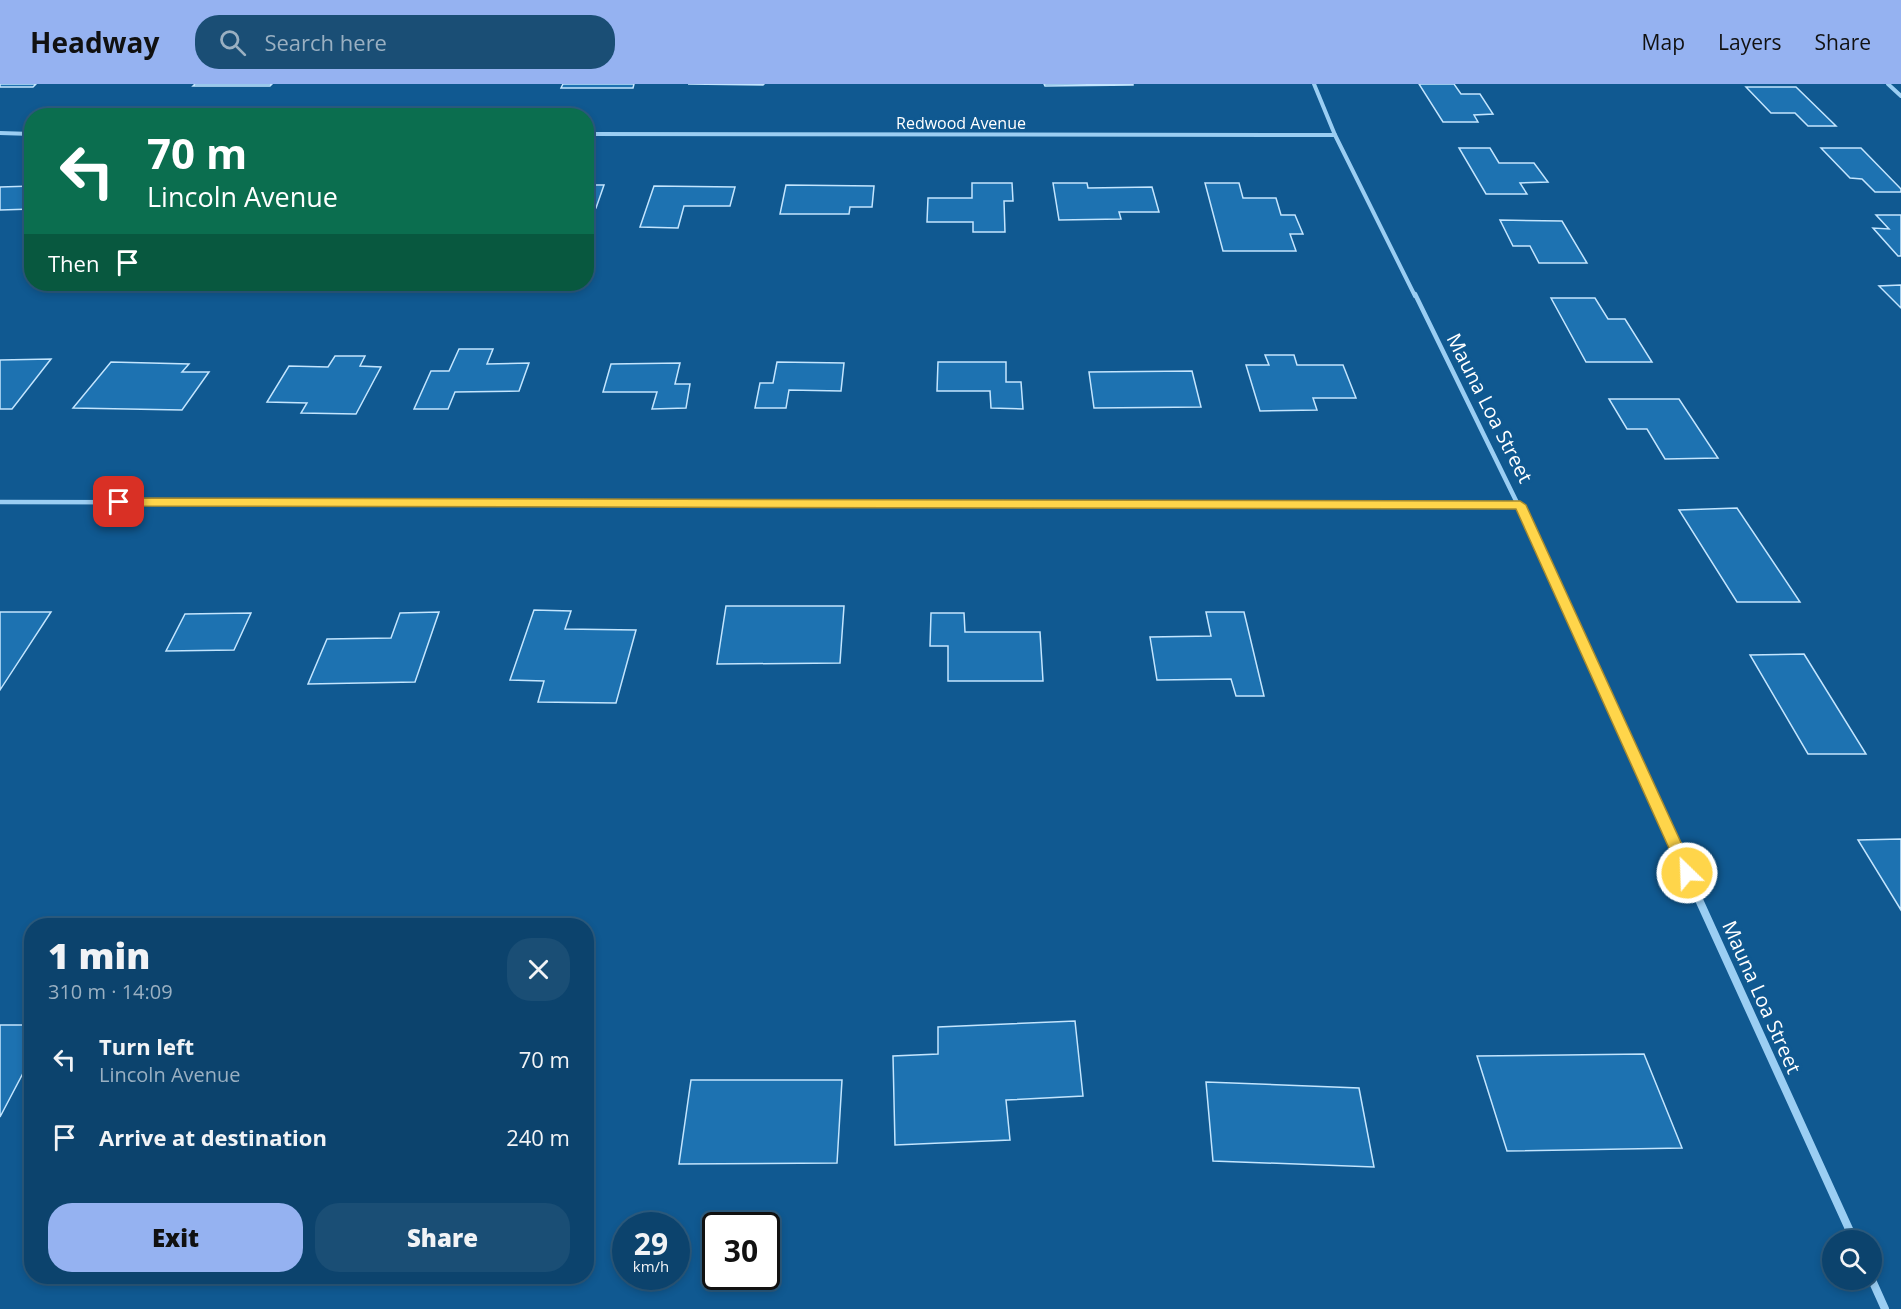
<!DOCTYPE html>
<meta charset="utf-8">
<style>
body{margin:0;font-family:"Open Sans",sans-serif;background:#1a4e75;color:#f1f3f6;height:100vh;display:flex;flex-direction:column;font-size:22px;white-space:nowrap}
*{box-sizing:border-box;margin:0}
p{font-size:20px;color:#9ab0c2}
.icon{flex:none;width:33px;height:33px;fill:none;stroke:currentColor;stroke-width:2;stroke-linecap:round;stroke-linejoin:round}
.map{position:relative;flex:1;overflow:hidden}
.sheet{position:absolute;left:24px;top:834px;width:570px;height:366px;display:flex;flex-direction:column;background:#0c436d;border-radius:24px;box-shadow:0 3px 9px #0003,0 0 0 2px #2c5c80}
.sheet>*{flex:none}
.guide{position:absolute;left:24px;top:24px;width:570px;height:183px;border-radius:24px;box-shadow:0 3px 9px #0003,0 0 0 2px #2c5c80;background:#0b6e4f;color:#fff;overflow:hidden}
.tools{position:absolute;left:1822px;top:1146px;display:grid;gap:12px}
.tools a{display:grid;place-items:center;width:60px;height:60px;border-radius:50%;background:#0c436d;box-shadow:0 3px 9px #0003,0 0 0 2px #2c5c80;font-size:30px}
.speed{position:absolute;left:612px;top:1128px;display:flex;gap:12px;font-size:30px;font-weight:700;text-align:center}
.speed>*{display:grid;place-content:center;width:78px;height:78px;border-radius:50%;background:#0c436d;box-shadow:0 3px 9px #0003,0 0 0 2px #2c5c80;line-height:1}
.speed small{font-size:15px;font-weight:400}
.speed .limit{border:3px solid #111;border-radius:9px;background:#fff;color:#111}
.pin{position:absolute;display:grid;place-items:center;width:51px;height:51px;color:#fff;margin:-26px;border-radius:12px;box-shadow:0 3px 9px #0006}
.me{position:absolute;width:66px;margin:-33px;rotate:336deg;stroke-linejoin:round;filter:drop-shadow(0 0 4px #0008)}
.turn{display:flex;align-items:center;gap:21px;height:126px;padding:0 24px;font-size:27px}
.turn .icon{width:78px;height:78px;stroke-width:2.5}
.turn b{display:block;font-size:42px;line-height:51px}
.then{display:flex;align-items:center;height:57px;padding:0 24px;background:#0003;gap:12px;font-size:22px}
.round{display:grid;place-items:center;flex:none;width:63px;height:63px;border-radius:24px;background:#1a4e75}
.overview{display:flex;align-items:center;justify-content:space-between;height:102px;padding:0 24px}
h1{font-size:36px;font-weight:800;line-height:45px}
.primary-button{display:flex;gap:12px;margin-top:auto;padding:12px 24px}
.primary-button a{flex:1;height:69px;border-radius:24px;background:#95b2f1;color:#111;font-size:24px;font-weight:800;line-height:69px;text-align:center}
.primary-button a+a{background:#1a4e75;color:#f1f3f6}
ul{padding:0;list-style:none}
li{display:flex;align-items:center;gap:18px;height:78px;padding:0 24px}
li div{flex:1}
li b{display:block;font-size:22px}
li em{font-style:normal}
header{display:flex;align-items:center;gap:36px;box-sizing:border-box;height:84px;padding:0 30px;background:#95b2f1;color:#111}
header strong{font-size:28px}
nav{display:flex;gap:33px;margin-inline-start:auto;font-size:21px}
.search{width:420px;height:54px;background:#1a4e75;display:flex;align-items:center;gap:15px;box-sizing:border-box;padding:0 21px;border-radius:24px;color:#9ab0c2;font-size:22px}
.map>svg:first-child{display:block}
</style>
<header>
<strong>Headway</strong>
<div class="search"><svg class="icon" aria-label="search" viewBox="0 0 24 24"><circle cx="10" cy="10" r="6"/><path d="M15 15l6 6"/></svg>Search here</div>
<nav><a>Map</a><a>Layers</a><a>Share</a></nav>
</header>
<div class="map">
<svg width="1901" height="1225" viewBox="0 0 1901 1225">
<rect width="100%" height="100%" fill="#105991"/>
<g fill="#1d72b1" stroke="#c3e5fe" stroke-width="1.5">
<path d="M0,0H36L33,3H0Z"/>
<path d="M195,0H272L270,2H193Z"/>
<path d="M563,0H634L633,4H561Z"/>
<path d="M688,0H764L763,1Z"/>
<path d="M1044,0H1133V1L1045,2Z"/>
<path d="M1419,0H1454L1461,10H1480L1493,30L1474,31L1478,38H1443Z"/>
<path d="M1746,3H1796L1836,42H1808L1795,29H1771Z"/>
<path d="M1459,64H1490L1499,79H1534L1548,98L1520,99L1527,110H1486Z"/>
<path d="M1821,64H1861L1901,105V108H1875L1862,95L1850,94Z"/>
<path d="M972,99H1012L1013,117H1004L1005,148H973V138H927L928,114H972Z"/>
<path d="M1053,99H1087L1088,104L1152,103L1159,128H1119L1121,135L1059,136Z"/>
<path d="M1205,99H1239L1243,114H1276L1281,131H1295L1303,150H1290L1296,167H1223Z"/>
<path d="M586,101H604L596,124H586Z"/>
<path d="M786,101L874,102L872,123H850L849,130H780Z"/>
<path d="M32,102V125L0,126V103Z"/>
<path d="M654,102L735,103L730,122H684L678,144L640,143Z"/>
<path d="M1876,131H1901V172H1898L1873,144L1889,145Z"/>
<path d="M1500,136L1562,137L1587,179H1539L1530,162H1513Z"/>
<path d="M1901,201V224L1879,202Z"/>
<path d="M1551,214H1595L1608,235H1625L1652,278H1586Z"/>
<path d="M459,265H493L487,280L529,279L519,307L455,308L448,325H414L431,287H449Z"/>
<path d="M1265,271H1294L1297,281H1343L1356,314H1313L1317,326L1260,327L1246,281H1269Z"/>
<path d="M335,272H365L360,282L381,283L356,330L301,329L307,319L267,318L289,282L328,283Z"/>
<path d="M51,275L12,325H0V276Z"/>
<path d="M111,278L189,280L182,288H209L182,326L73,324Z"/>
<path d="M777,278L844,279L841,307L789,306L786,324H755L760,299H773Z"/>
<path d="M938,278H1006V298H1021L1023,325L991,324L990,307H937Z"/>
<path d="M680,279L675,300H690L686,324L652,325L657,308H603L611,280Z"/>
<path d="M1192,287L1201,323L1094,324L1089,288Z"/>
<path d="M1609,315H1679L1718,374L1665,375L1647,345H1627Z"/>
<path d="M1737,424L1800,518H1737L1679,426Z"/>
<path d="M726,522H844L840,579L717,580Z"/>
<path d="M534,526L571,527L565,545L636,546L616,619L538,618L544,597L510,596Z"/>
<path d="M0,528H51L0,606Z"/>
<path d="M439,528L415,598L308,600L327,555L391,554L400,529Z"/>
<path d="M1206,528H1244L1264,612H1236L1231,595L1157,596L1150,553L1211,552Z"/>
<path d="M251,529L234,566L166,567L185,530Z"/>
<path d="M931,529H964L965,548H1040L1043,597H948V562H930Z"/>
<path d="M1804,570L1866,670H1808L1750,571Z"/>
<path d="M1901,755V826L1858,756Z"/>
<path d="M1075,937L1083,1012L1006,1016L1010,1056L895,1061L893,972L938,970V943Z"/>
<path d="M0,941H32V972L0,1033Z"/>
<path d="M1644,970L1682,1064L1507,1067L1477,972Z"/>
<path d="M691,996H842L837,1079L679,1080Z"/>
<path d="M1206,998L1359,1004L1374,1083L1213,1077Z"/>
</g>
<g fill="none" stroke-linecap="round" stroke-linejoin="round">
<g stroke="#9bcef3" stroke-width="4">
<path d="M1314,0L1335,51L1415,212"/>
<path d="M1888,0L1901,12"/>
<path d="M0,49L32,50"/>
<path d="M586,50L1335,51"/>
</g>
<g stroke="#9bcef3" stroke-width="4.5">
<path d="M1415,210L1545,476"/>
<path d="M0,418L1520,421"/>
</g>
<path stroke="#9bcef3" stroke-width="6" d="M1544,475L1696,809"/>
<g stroke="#9bcef3" stroke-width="8">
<path d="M1695,807L1854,1156"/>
<path d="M1872,1196L1885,1225"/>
</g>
</g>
<path fill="#ffd54a" stroke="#a68a30" stroke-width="1.5" d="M119,414L1520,417L1526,421L1695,789L1692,793L1687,795L1682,793L1516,425L119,422L113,418Z"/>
<g text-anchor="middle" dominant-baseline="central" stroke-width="6" stroke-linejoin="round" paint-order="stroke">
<g font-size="16" fill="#fff" stroke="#105991">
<text x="961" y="39">Redwood Avenue</text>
</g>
<g font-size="20" fill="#fff" stroke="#105991">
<text transform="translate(1490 324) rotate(63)">Mauna Loa Street</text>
<text transform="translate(1762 913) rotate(66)">Mauna Loa Street</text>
</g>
</g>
</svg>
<div class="tools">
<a><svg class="icon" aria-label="search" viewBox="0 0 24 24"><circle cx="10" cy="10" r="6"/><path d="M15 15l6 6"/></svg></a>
</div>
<div class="speed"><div>29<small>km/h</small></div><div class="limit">30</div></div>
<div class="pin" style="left:119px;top:418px;background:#d93025"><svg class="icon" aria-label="arrive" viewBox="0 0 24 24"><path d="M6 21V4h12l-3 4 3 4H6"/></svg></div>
<svg class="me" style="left:1687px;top:789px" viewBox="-20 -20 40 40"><circle r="17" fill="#ffd54a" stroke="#fff" stroke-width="3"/><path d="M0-11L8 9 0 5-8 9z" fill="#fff"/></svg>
<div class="guide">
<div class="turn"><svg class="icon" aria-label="left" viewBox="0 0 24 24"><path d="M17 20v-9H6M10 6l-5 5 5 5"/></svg><div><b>70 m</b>Lincoln Avenue</div></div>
<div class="then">Then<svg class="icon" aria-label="arrive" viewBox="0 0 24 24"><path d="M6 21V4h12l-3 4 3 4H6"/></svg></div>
</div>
<section class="sheet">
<div class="overview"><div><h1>1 min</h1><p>310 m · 14:09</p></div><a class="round"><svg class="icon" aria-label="close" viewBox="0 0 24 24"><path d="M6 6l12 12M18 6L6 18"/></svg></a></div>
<ul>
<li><svg class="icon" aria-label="left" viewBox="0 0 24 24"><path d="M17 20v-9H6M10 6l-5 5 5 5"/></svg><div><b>Turn left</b><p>Lincoln Avenue</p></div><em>70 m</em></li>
<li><svg class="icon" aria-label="arrive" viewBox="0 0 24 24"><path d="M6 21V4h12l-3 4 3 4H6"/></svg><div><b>Arrive at destination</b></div><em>240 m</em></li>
</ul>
<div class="primary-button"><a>Exit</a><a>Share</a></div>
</section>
</div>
